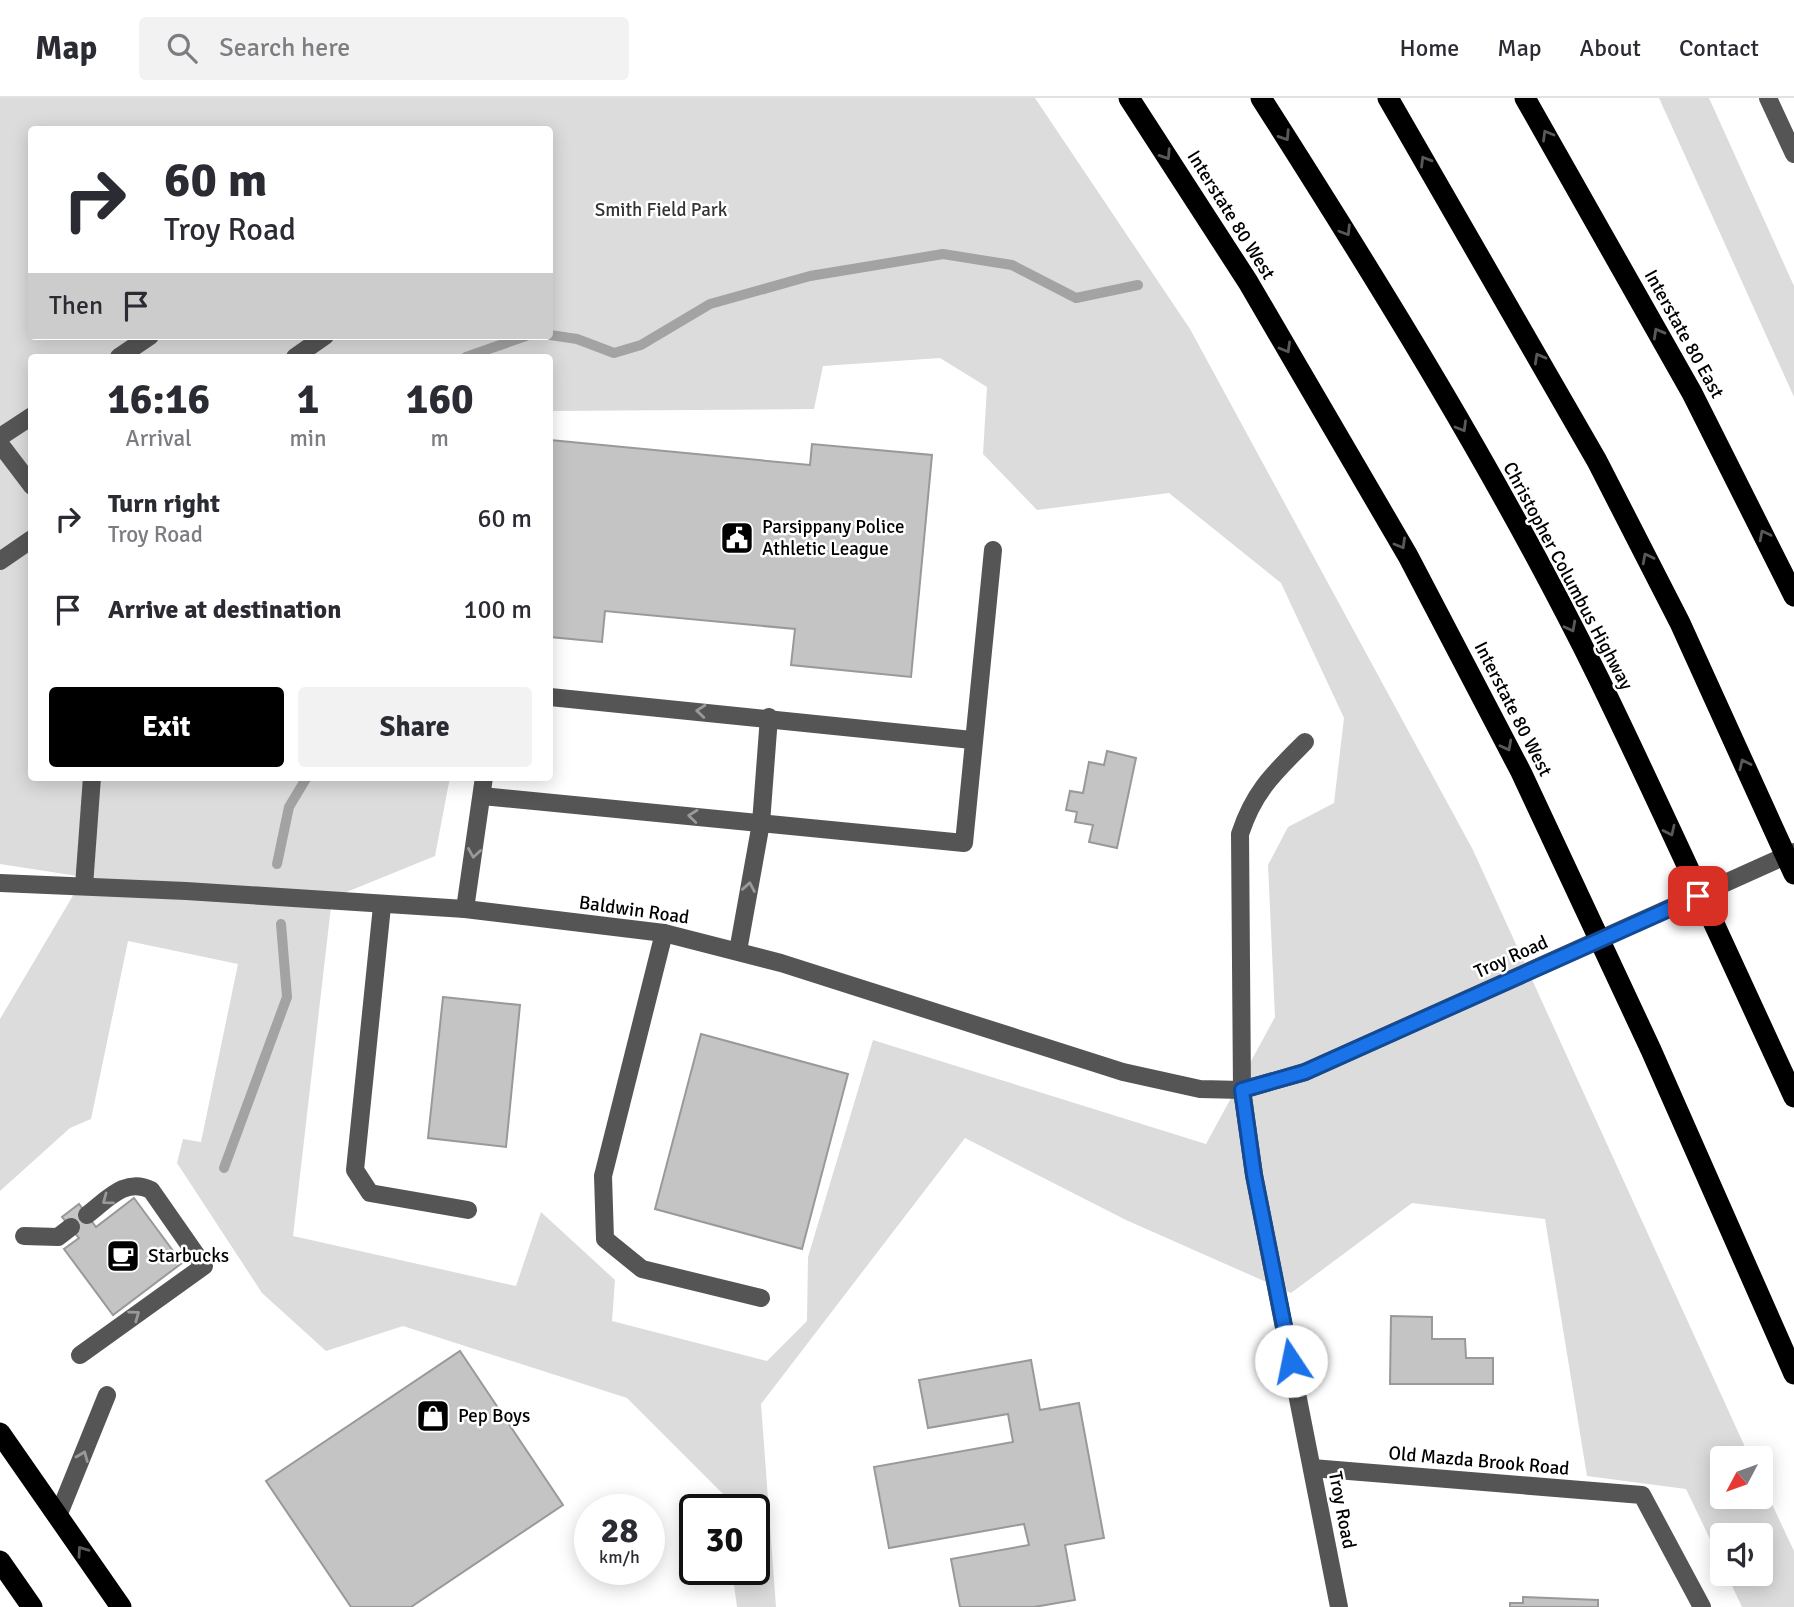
<!DOCTYPE html>
<style>
body{margin:0;font-family:Signika,sans-serif;background:#f2f2f3;color:#2b2b33;height:100vh;display:flex;flex-direction:column;font-size:26px;white-space:nowrap}
*{box-sizing:border-box;margin:0}
p{font-size:23px;color:#7c7c81}
.icon{flex:none;width:38px;height:38px;fill:none;stroke:currentColor;stroke-width:2;stroke-linecap:round;stroke-linejoin:round}
.map{position:relative;flex:1;overflow:hidden}
.panel{position:absolute;left:28px;top:256px;width:525px;height:427px;display:flex;flex-direction:column;background:#fff;border-radius:7px;box-shadow:0 4px 18px #0003}
.panel>*{flex:none}
.guide{position:absolute;left:28px;top:28px;width:525px;height:214px;border-radius:7px;box-shadow:0 4px 18px #0003;background:#fff;color:#2b2b33;overflow:hidden}
.needle{width:46px;rotate:229deg}
.controls{position:absolute;left:1710px;top:1348px;display:grid;gap:14px}
.controls a{display:grid;place-items:center;width:63px;height:63px;border-radius:7px;background:#fff;box-shadow:0 4px 18px #0003;font-size:35px}
.speed{position:absolute;left:574px;top:1396px;display:flex;gap:14px;font-size:35px;font-weight:700;text-align:center}
.speed>*{display:grid;place-content:center;width:91px;height:91px;border-radius:50%;background:#fff;box-shadow:0 4px 18px #0003;line-height:1}
.speed small{font-size:18px;font-weight:400}
.speed .limit{border:4px solid #111;border-radius:10px;background:#fff;color:#111}
.pin{position:absolute;display:grid;place-items:center;width:60px;height:60px;color:#fff;margin:-30px;border-radius:14px;box-shadow:0 4px 10px #0006}
.me{position:absolute;width:77px;margin:-38px;rotate:349deg;stroke-linejoin:round;filter:drop-shadow(0 0 5px #0008)}
.turn{display:flex;align-items:center;gap:24px;height:147px;padding:0 21px;font-size:32px}
.turn .icon{width:91px;height:91px;stroke-width:2.5}
.turn b{display:block;font-size:49px;line-height:60px}
.then{display:flex;align-items:center;height:66px;padding:0 21px;background:#0003;gap:14px;font-size:26px}
.eta{display:flex;justify-content:space-evenly;align-items:center;height:119px;text-align:center}
.eta b{font-size:42px;font-weight:700;line-height:49px}
.button{display:flex;gap:14px;margin-top:auto;padding:14px 21px}
.button a{flex:1;height:80px;border-radius:7px;background:#000;color:#fff;font-size:28px;font-weight:700;line-height:80px;text-align:center}
.button a+a{background:#f2f2f3;color:#2b2b33}
ul{padding:0;list-style:none}
li{display:flex;align-items:center;gap:21px;height:91px;padding:0 21px}
li div{flex:1}
li b{display:block;font-size:26px}
li em{font-style:normal}
header{display:flex;align-items:center;gap:42px;box-sizing:border-box;height:98px;padding:0 35px;background:#fff;border-bottom:2px solid #e1e1e2}
header strong{font-size:33px}
nav{display:flex;gap:38px;margin-inline-start:auto;font-size:24px}
.search{width:490px;height:63px;background:#f2f2f3;display:flex;align-items:center;gap:18px;box-sizing:border-box;padding:0 24px;border-radius:7px;color:#7c7c81;font-size:26px}
.map>svg:first-child{display:block}
</style>
<header>
<strong>Map</strong>
<div class="search"><svg class="icon" aria-label="search" viewBox="0 0 24 24"><circle cx="10" cy="10" r="6"/><path d="M15 15l6 6"/></svg>Search here</div>
<nav><a>Home</a><a>Map</a><a>About</a><a>Contact</a></nav>
</header>
<div class="map">
<svg width="1794" height="1509" viewBox="0 0 1794 1509">
<rect width="100%" height="100%" fill="#fff"/>
<g fill="#dcdcdc" fill-rule="evenodd">
<path d="M0,0H1035L1190,231L1473,752L1750,1360H1722V1398H1760L1761,1383L1794,1453V1509H1742L1726,1475H1760V1437H1722V1466L1686,1391L1587,1378L1545,1121L1412,1105L1291,1195L1126,1122L965,1040L761,1306L776,1509H737L732,1472H754V1412H726L724,1397L627,1300L403,1228L326,1253L262,1195L177,1065L183,1041L201,1044L238,866L128,843L91,1021L70,1030L0,1093V921L84,779L0,766ZM32,32H550V238H32ZM32,259H550V313L814,311L823,268L940,260L987,289L983,356L1037,412L1169,395L1281,485L1344,620L1334,705L1288,729L1268,767L1275,919L1206,1046L873,942L808,1159L807,1223L767,1263L612,1223L615,1182L541,1114L516,1188L293,1138L332,800L435,758L450,679H32Z"/>
<path d="M1659,0H1709L1794,188V299Z"/>
</g>
<g fill="none" stroke-linecap="round" stroke-linejoin="round">
<g stroke="#a3a3a3" stroke-width="10">
<path d="M550,237L577,241L614,255L641,247L710,206L810,178L943,156L1012,167L1076,200L1138,187"/>
<path d="M466,259L526,238"/>
<path d="M277,766L289,709L307,679"/>
<path d="M224,1070L287,899L281,826"/>
</g>
</g>
<g fill="#c4c4c4" stroke="#999" stroke-width="2">
<path d="M550,342L810,367L812,346L932,357L911,579L791,567L795,531L605,513L602,544L550,539Z"/>
<path d="M1107,653L1136,660L1117,750L1089,744L1093,727L1075,724L1077,714L1066,712L1070,693L1083,695L1089,664L1104,667Z"/>
<path d="M443,899L520,907L506,1049L428,1040Z"/>
<path d="M701,936L848,976L802,1151L655,1111Z"/>
<path d="M134,1100L182,1165L113,1217L64,1151L79,1140L62,1119L79,1106L96,1129Z"/>
<path d="M1391,1218L1432,1219V1241H1465L1466,1260H1493V1286H1390Z"/>
<path d="M460,1253L563,1407L411,1509H351L266,1383Z"/>
<path d="M1031,1262L1040,1312L1079,1305L1104,1440L1065,1447L1075,1502L1034,1509H960L951,1461L1029,1447L1024,1426L889,1450L874,1369L1013,1344L1008,1316L928,1330L919,1282Z"/>
<path d="M1523,1499L1598,1502V1509H1510V1505H1523Z"/>
</g>
<g fill="none" stroke-linecap="round" stroke-linejoin="round">
<g stroke="#555" stroke-width="18">
<path d="M1768,0L1794,56"/>
<path d="M119,259L150,238"/>
<path d="M295,259L325,238"/>
<path d="M0,339L32,318"/>
<path d="M0,346L32,388"/>
<path d="M0,463L32,441"/>
<path d="M550,599L972,642"/>
<path d="M1305,644C1274,675 1254,693 1240,736L1242,992L1254,1077L1339,1509"/>
<path d="M482,698L964,745L993,452"/>
<path d="M0,785L186,793L465,811L664,835L781,865L1123,974L1200,991L1242,992L1305,974L1794,754"/>
<path d="M84,788L92,679"/>
<path d="M382,808L355,1072L370,1095L468,1112"/>
<path d="M465,811L484,679"/>
<path d="M664,835L603,1078L605,1141L642,1171L761,1200"/>
<path d="M738,853L761,725L769,619"/>
<path d="M24,1138L58,1139L71,1129"/>
<path d="M80,1257L204,1168L151,1092C125,1079 107,1102 87,1117"/>
<path d="M1312,1370L1642,1397L1702,1509"/>
<path d="M58,1418L107,1297"/>
</g>
<g stroke="#000" stroke-width="21">
<path d="M1129,0L1248,184L1408,458L1521,674L1651,952L1794,1276"/>
<path d="M1261,0C1381,188 1500,380 1599,581C1666,719 1729,859 1794,999"/>
<path d="M1388,0L1597,363L1680,525L1794,776"/>
<path d="M1525,0L1692,295L1794,498"/>
<path d="M0,1335L121,1509"/>
<path d="M0,1463L32,1509"/>
</g>
</g>
<defs><path id="oneway-chevron" d="M-2-3.5L2.5 0L-2 3.5" fill="none" stroke-width="1.6" stroke-linecap="round" stroke-linejoin="round" transform="scale(1.75)"/></defs>
<g stroke="#595959">
<use href="#oneway-chevron" transform="translate(1547 37) rotate(-120)"/>
<use href="#oneway-chevron" transform="translate(1285 38) rotate(57)"/>
<use href="#oneway-chevron" transform="translate(1166 57) rotate(57)"/>
<use href="#oneway-chevron" transform="translate(1425 63) rotate(-121)"/>
<use href="#oneway-chevron" transform="translate(1346 133) rotate(58)"/>
<use href="#oneway-chevron" transform="translate(1658 235) rotate(-119)"/>
<use href="#oneway-chevron" transform="translate(1286 250) rotate(60)"/>
<use href="#oneway-chevron" transform="translate(1539 260) rotate(-119)"/>
<use href="#oneway-chevron" transform="translate(1462 329) rotate(60)"/>
<use href="#oneway-chevron" transform="translate(1764 437) rotate(-117)"/>
<use href="#oneway-chevron" transform="translate(1401 446) rotate(60)"/>
<use href="#oneway-chevron" transform="translate(1647 460) rotate(-117)"/>
<use href="#oneway-chevron" transform="translate(1571 529) rotate(62)"/>
<use href="#oneway-chevron" transform="translate(1507 648) rotate(62)"/>
<use href="#oneway-chevron" transform="translate(1744 666) rotate(-115)"/>
<use href="#oneway-chevron" transform="translate(1670 733) rotate(65)"/>
<use href="#oneway-chevron" transform="translate(82 1453) rotate(-125)"/>
</g>
<g stroke="#999">
<use href="#oneway-chevron" transform="translate(701 613) rotate(-175)"/>
<use href="#oneway-chevron" transform="translate(693 718) rotate(-174)"/>
<use href="#oneway-chevron" transform="translate(474 755) rotate(99)"/>
<use href="#oneway-chevron" transform="translate(749 789) rotate(-80)"/>
<use href="#oneway-chevron" transform="translate(107 1102) rotate(143)"/>
<use href="#oneway-chevron" transform="translate(135 1217) rotate(-36)"/>
<use href="#oneway-chevron" transform="translate(83 1358) rotate(-68)"/>
</g>
<g fill="none" stroke-linecap="round" stroke-linejoin="round">
<defs>
<path id="route" d="M1291,1263L1254,1077L1242,992L1305,974L1698,798"/>
</defs>
<use href="#route" stroke="#114b97" stroke-width="18"/>
<use href="#route" stroke="#1a73e8" stroke-width="12"/>
</g>
<defs>
<symbol id="civic-square" viewBox="-11 -11 22 22"><rect x="-9" y="-9" width="18" height="18" rx="4" fill="#000" stroke="#fff"/><path d="M-.6-6.5H3V-4.5H.6V-3L4-1V1h2V6H-6V1h2V-1L-.6-3ZM-1.2 2.5V6h2.4V2.5Z" fill="#fff"/></symbol>
<symbol id="cafe-square" viewBox="-11 -11 22 22"><rect x="-9" y="-9" width="18" height="18" rx="4" fill="#000" stroke="#fff"/><path d="M-5.5-4.5H6V0H3Q3 3.5 0 3.5H-2.5Q-5.5 3.5-5.5 0ZM3-3.2v2h1.7v-2ZM-6 4.5H4V6H-6Z" fill="#fff"/></symbol>
<symbol id="shop-square" viewBox="-11 -11 22 22"><rect x="-9" y="-9" width="18" height="18" rx="4" fill="#000" stroke="#fff"/><path d="M-5-2.5h2.3a2.7 3.5 0 0 1 5.4 0H5L5.5 6h-11ZM-1.5-2.5h3a1.5 2.3 0 0 0-3 0Z" fill="#fff"/></symbol>
</defs>
<g fill-rule="evenodd">
<use href="#civic-square" x="718" y="421" width="38" height="38"/>
<use href="#cafe-square" x="104" y="1139" width="38" height="38"/>
<use href="#shop-square" x="414" y="1299" width="38" height="38"/>
</g>
<g text-anchor="middle" dominant-baseline="central" stroke-width="5" stroke-linejoin="round" paint-order="stroke">
<g font-size="19" fill="#333" stroke="#fff">
<text x="661" y="112">Smith Field Park</text>
</g>
<g font-size="19" fill="#000" stroke="#fff">
<text transform="translate(1231 117) rotate(58)">Interstate 80 West</text>
<text transform="translate(1684 236) rotate(61)">Interstate 80 East</text>
<text transform="translate(1568 478) rotate(62)">Christopher Columbus Highway</text>
<text transform="translate(1513 611) rotate(63)">Interstate 80 West</text>
<text transform="translate(634 812) rotate(8)">Baldwin Road</text>
<text transform="translate(1511 859) rotate(-24)">Troy Road</text>
<text transform="translate(1479 1363) rotate(5)">Old Mazda Brook Road</text>
<text transform="translate(1342 1412) rotate(79)">Troy Road</text>
</g>
<g font-size="19" fill="#000" stroke="#fff" text-anchor="start">
<text x="762" y="429">Parsippany Police<tspan x="762" dy="22">Athletic League</tspan></text>
<text x="148" y="1158">Starbucks</text>
<text x="458" y="1318">Pep Boys</text>
</g>
</g>
</svg>
<div class="controls">
<a><svg class="needle" viewBox="-14 -14 28 28"><path d="M0-13l5 13h-10z" fill="#e53935"/><path d="M0 13l5-13h-10z" fill="#7c7c81"/></svg></a>
<a><svg class="icon" aria-label="sound" viewBox="0 0 24 24"><path d="M4 9h4l5-4v14l-5-4H4zM17 9q2 3 0 6"/></svg></a>
</div>
<div class="speed"><div>28<small>km/h</small></div><div class="limit">30</div></div>
<div class="pin" style="left:1698px;top:798px;background:#d93025"><svg class="icon" aria-label="arrive" viewBox="0 0 24 24"><path d="M6 21V4h12l-3 4 3 4H6"/></svg></div>
<svg class="me" style="left:1291px;top:1263px" viewBox="-20 -20 40 40"><circle r="19" fill="#fff"/><path d="M0-13L10 11 0 6-10 11z" fill="#1a73e8"/></svg>
<div class="guide">
<div class="turn"><svg class="icon" aria-label="right" viewBox="0 0 24 24"><path d="M7 20v-9h11M14 6l5 5-5 5"/></svg><div><b>60 m</b>Troy Road</div></div>
<div class="then">Then<svg class="icon" aria-label="arrive" viewBox="0 0 24 24"><path d="M6 21V4h12l-3 4 3 4H6"/></svg></div>
</div>
<section class="panel">
<div class="eta">
<div><b>16:16</b><p>Arrival</p></div>
<div><b>1</b><p>min</p></div>
<div><b>160</b><p>m</p></div>
</div>
<ul>
<li><svg class="icon" aria-label="right" viewBox="0 0 24 24"><path d="M7 20v-9h11M14 6l5 5-5 5"/></svg><div><b>Turn right</b><p>Troy Road</p></div><em>60 m</em></li>
<li><svg class="icon" aria-label="arrive" viewBox="0 0 24 24"><path d="M6 21V4h12l-3 4 3 4H6"/></svg><div><b>Arrive at destination</b></div><em>100 m</em></li>
</ul>
<div class="button"><a>Exit</a><a>Share</a></div>
</section>
</div>
